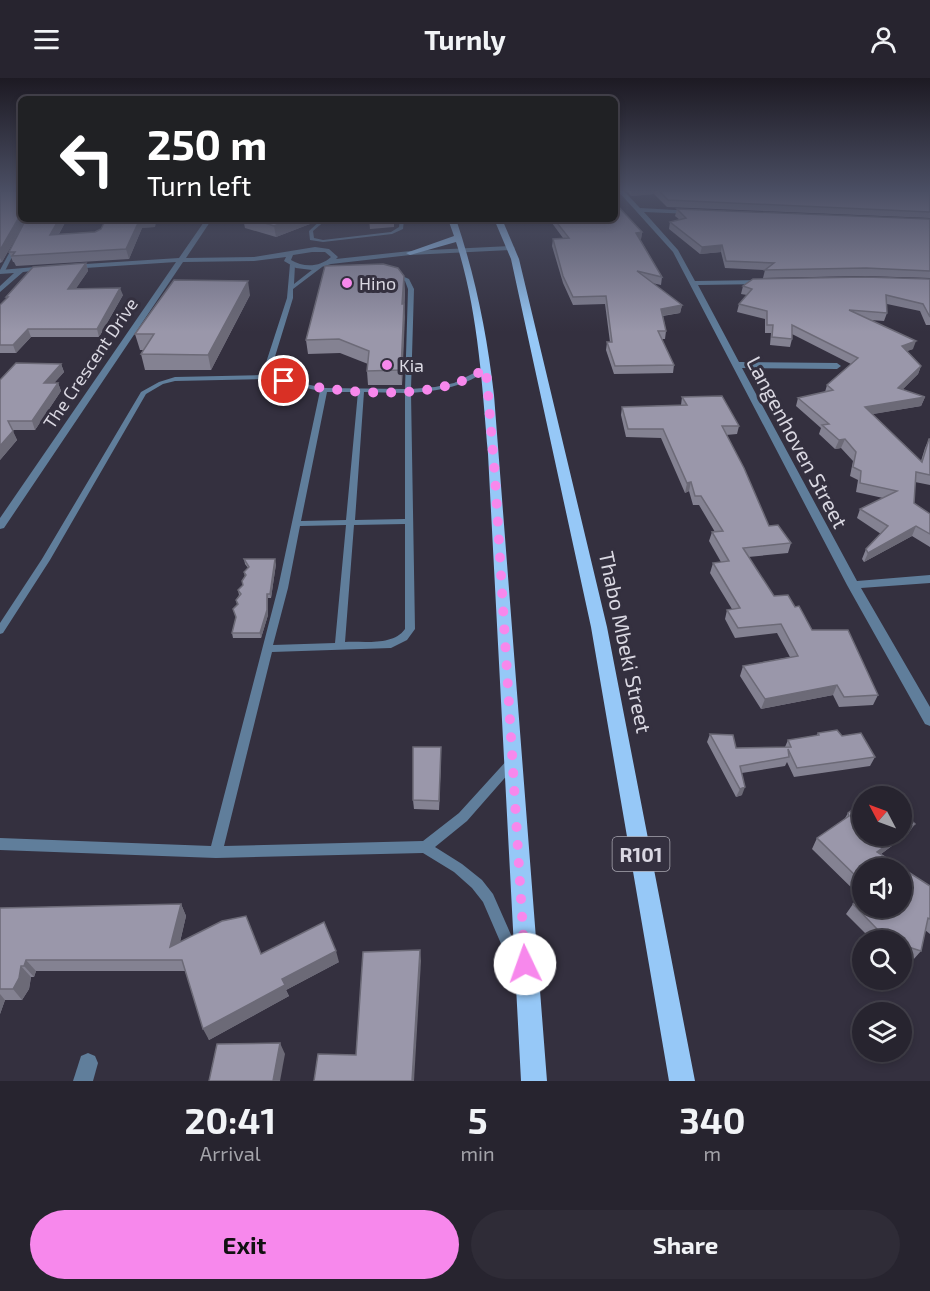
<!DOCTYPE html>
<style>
body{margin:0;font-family:"Exo 2",sans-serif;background:#2f2c37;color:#f1f3f6;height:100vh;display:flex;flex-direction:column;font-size:22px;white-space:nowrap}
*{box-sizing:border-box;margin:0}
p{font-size:20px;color:#a4a4aa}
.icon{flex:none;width:33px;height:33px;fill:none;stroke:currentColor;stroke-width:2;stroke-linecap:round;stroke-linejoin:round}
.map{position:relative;height:1003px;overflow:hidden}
.details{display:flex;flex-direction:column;background:#27242f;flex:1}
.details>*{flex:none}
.guide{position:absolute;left:18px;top:18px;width:600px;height:126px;border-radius:9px;box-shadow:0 3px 9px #0003,0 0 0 2px #43414b;background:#202124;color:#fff;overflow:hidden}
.needle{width:39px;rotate:311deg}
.controls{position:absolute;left:852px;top:708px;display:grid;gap:12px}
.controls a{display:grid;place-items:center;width:60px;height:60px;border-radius:50%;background:#27242f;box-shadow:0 3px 9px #0003,0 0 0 2px #43414b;font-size:30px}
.pin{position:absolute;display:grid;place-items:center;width:51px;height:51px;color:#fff;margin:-26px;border:3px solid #fff;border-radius:50%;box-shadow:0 2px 6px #0007}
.me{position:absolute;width:66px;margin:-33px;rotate:357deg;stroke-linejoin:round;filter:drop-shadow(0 0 4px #0008)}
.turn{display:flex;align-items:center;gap:21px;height:126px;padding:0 30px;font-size:27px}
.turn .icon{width:78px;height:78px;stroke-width:2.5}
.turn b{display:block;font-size:42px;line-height:51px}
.eta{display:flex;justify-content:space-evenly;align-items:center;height:102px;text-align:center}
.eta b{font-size:36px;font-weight:700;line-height:42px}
.primary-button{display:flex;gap:12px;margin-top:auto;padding:12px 30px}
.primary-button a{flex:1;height:69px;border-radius:36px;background:#f788ec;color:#111;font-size:24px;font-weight:700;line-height:69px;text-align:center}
.primary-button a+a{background:#2f2c37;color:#f1f3f6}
header{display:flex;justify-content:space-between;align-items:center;height:78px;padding:0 30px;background:#27242f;font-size:27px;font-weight:700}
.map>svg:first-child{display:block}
</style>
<header><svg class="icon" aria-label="menu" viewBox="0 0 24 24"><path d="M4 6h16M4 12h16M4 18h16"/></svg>Turnly<svg class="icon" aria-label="person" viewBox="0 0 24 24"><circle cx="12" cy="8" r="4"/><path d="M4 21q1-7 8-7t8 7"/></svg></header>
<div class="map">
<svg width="930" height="1003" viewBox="0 0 930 1003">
<rect width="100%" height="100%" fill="#34303f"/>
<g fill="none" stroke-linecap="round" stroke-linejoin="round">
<g fill="#607e9b" fill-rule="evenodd">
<path d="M322,141H327L313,153L314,160L323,162L391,154L399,149L400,141H404L403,151L392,156L323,164L310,162L309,153Z"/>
<path d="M13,168L17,169L5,193L0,194V192Z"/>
<path d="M290,186L295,187L294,206L317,188L322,189L293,211V220L269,298L324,310L405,311L408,211L405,203L391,197L390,196L393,194L409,201L414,211L411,311L435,309L454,305L484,290L489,291C466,308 439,313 411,315L415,551L407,562L391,570L272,574L224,768L423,763L459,735L509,680L513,678L517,680L519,683L517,686L467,743L435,769L462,786L482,802L493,816L527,893L525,898L520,900L515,898L483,824L472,810L454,794L423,775L216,780L0,772V760L211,768L278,510L320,313L265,301L175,303L163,306L146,316L50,482L3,555L0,556V545L42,481L141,314L159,304L175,299L262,297L287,220ZM327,314H358L346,442L301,443ZM364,314L405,315V441L355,442ZM405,446V551C393,568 365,563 345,564L354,447ZM346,447L335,565L273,567L288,510L300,448Z"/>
</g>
<g fill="#607e9b" fill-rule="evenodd">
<path d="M618,113H624L640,130L694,133L692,136L644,134L678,172L695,203L767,202V206H764L698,207L739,284L837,285L841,288L837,291L742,290L857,503L930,497V505L861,510L930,629V648L925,646L847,507L673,174Z"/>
<path d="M206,141H212L186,180L254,179L315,169L329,171L338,179L336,181L410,173L512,168L515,170L512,172L410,177L331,186L312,192L296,190L284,183L286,179L254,183L183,184L4,450L0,451V440L176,184L70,191L67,189L70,187L179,180ZM312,174H325L331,179C320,189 304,190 291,182L293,177Z"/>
<path d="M47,188L49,189V191L23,194L0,214V208L14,195L0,196V192Z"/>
<path d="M88,975L95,978L98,985L93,1003H73L81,978Z"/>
</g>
<g fill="#96c8f7" fill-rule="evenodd">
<path d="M448,141H456C475,197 487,256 494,317L547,1003H521L488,376C482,305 478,232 456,164L410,177L406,175L454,158Z"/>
<path d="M494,141H502L519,181L607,549L695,1003H669L591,549L511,181Z"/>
</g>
</g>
<g fill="#848292" fill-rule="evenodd">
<path d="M0,113L21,141H67L59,156L95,154L101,151L155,149L142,150L129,181L16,188L14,184H13L9,174L22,149L2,184L0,185Z"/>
<path d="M627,113H930V140L667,129L654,116L631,118Z"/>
<path d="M677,131L930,141V200L863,198L763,200L765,192L725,190L721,174L700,176L669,151L670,144L680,142L675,138Z"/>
<path d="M243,141H319L315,144L276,159L245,150Z"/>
<path d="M369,141H394V149L370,151Z"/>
<path d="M549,141H615L642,154L641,161H640L662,199L661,207L652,205L682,227L680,235L663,238L666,253L665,261H662L674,287L673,295L614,296L606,272L607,264H610L605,226L573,227L563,205L552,168L553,161L563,160Z"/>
<path d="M86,185L88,193L76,210L123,217L99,259H31L16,275H0V227L6,221V219Z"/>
<path d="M930,201V247H926L920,233L887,226V235L884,243L870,242L913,271L907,273L921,288L918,296L902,312L925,319L921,328L872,336L921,383L925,370L929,361H930V407L915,404L914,425L930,436V469L912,458L864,484L862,481L866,471L881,456L857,440L860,431L883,420L856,414L858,402L850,398L853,383L841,370L835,371L819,356L821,350L796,328L798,320L825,314L827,307L851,286L792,256V261L790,269L770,267L771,255H765V241L737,234L739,226L747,217L741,216L743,208Z"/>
<path d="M405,211L402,307H368L367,293L368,286L340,275L308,276L306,262Z"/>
<path d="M250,217L211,292H145L141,276L144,272H140L135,256Z"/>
<path d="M16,285L61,286L64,294L54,305H58L61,313L35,352H12L17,362L0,382Z"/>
<path d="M682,319L739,348L737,356L726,357L769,448L791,465L788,475L748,479L774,518L795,529L812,552L878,617L873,627L839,629L833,617L761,631L740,598L743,588L790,579L777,555L735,560L725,541L727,532L732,531L710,495L713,485L721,484L709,463L712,454H715L699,427H693L689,413L685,415L661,360L626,359L621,337L622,329L681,327Z"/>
<path d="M244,481L276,486L271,520H268V537L261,560H233L232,555L236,540L233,531L237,527L236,522L239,517L238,512L243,507L245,499L244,494L248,490L245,486Z"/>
<path d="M818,655L842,658L875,679L870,688L794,699L787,684L785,688L742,695V717L736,719L707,664L710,656L736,670L785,669L788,662L816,658Z"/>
<path d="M441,678L439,732L414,731L413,722Z"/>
<path d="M848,735L908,756L881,776L930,808V856L925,852L921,873L913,882L902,879V862H872L846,836L853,826L861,819L812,771L817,760L844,742ZM862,790L902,830H862Z"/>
<path d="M181,826L186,838L180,864L261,876L339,884L286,912L289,918L209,962L185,893H36L34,899H31L29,911L22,922H5L0,936V830Z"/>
</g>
<g fill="#6c6a77">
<path d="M615,113H621L620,119H615Z"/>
<path d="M632,113H655L654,116L631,118Z"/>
<path d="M21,136V141H26L2,184L0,180V172Z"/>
<path d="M59,141H67L53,166L50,157Z"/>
<path d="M140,141H157L155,149L142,150L129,181L126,171Z"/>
<path d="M292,141H319L315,144L276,159L274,148Z"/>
<path d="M642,154L641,161L635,162L636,155Z"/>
<path d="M722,167L721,174L700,176L702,169Z"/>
<path d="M86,185L88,193L71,218L68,211Z"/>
<path d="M404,198L405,211L403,239L402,226Z"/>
<path d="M248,203L250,217L211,292L208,277Z"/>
<path d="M120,210L123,217L99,259L97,251Z"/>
<path d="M404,226L405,239L402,307L401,292Z"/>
<path d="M682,227L680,235L659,238L661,231Z"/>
<path d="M28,251L31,259L16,275L13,267Z"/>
<path d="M916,263L913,271L899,276L902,268Z"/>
<path d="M61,286L64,294L47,313L44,305Z"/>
<path d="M921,288L918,296L895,319L898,310Z"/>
<path d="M58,305L61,313L35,352L32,343Z"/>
<path d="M925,319L921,328L862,338L865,329Z"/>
<path d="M13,353L17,362L0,382V368Z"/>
<path d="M845,361L841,370L835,371L839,362Z"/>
<path d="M691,404L689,413L685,415L687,405Z"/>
<path d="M916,448L912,458L864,484L868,475Z"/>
<path d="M275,481L276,486L271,520L270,516Z"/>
<path d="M267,516L268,520V537L261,560L260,555Z"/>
<path d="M837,607L833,617L761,631L765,621Z"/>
<path d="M441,669V678L439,732V723Z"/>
<path d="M745,709L742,717L736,719L740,711Z"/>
<path d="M915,746L908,756L870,784L877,774L899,758H902V756Z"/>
<path d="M181,826L186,838L176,881L170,869Z"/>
<path d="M420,872L421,883L414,1003H412Z"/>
<path d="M336,873L339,884L286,912L289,918L209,962L203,951L282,901Z"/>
<path d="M26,882L36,893L34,899L24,888Z"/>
<path d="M21,888L31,899L29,911L22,922L13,911Z"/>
<path d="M0,916L5,922L0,936Z"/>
<path d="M280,965L285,976L280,1003H273Z"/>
</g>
<g fill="#9a97aa" stroke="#6c6a77" stroke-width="1.5">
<path d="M0,113H21V136L0,172Z"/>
<path d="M659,113H930V134L668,122Z"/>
<path d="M615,125L642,154L636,155L662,199L637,193L682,227L661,231L666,253H658L674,287L615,288L607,264H612L606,218L573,219L563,198L553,161L569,160L554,141H615Z"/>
<path d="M677,131L930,141V193L866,190L765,192L774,185L726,183L722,167L702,169L670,144L686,140Z"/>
<path d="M26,141H59L50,157L95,154L101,151L106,141H143H140L126,171L12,178L15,174H9Z"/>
<path d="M252,141H292L274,148Z"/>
<path d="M86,185L68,211L120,210L97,251H28L13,267H0V227L8,219H6L33,189Z"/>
<path d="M383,186L398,190L404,198L402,226H404L401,292L367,293L369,273L339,261L306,262L325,188Z"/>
<path d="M865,199L930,201V239L923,226L886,217L887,235L849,232L916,263L902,268L921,288L898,310L925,319L865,329L922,384L929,361H930V397L916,394L914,425L930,436V456L916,448L868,475L866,471L888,448L860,431L897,413L860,405L861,393L853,389L856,374L845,361L839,362L822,347L829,346L798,320L833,312L827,307L858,280L792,247V261L772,259L773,247H767V233L739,226L752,211L743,208L753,201Z"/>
<path d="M174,202L248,203L208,277L141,276L154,256H135Z"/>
<path d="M16,285L61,286L44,305H58L32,343H8L13,353L0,368V302Z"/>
<path d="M722,318L739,348H722L744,390L769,448L778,447L791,465L743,470L774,518L788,517L795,529L799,528L812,552H848L878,617L844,619L837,607L765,621L743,588L798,578L781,546L738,550L727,532L740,530L713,485L729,483L712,454L723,453L701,418H695L691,404L687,405L663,351H628L622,329L687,327L682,319Z"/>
<path d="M244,481H275L270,516H267V532L260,555H232L236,539L233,531L238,526L236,522L241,516L238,512L243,507L242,503L246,497L244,494L249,489Z"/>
<path d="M837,652L842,658L861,655L875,679L797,690L788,671L789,679L740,688L745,709L740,711L710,656L733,657L736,670L791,669L788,662L819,657L818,655Z"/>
<path d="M413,669H441L439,723L413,722Z"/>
<path d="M888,711L897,718H877Z"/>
<path d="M862,724V758H899L877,774L930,808V841L928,840L921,873L902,867V862H885L879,861V853L853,826L862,818V830H902V790H862V804L817,760L849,738L848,735Z"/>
<path d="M902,734L915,746L902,756Z"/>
<path d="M181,826L170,869L222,843L246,838L261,876L324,844L336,873L282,901L285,907L203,951L182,882H26L24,888H21L19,900L13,911H0V830Z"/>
<path d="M420,872L412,1003H314L318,976L356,977L363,874Z"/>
<path d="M280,965L273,1003H209L217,966Z"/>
</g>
<linearGradient id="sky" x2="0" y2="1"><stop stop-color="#1d1a23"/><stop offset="0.44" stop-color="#4a4e63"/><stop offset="1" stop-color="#4a4e63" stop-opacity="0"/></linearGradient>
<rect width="930" height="254" fill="url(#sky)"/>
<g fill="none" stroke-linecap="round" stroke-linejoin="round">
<path stroke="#f788ec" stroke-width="10" stroke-dasharray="0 18" d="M284,303C333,314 405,321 453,306C465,303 476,296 486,291L495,399L525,886"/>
</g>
<g fill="#f788ec" stroke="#34303f" stroke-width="2">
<circle cx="347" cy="205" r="6"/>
<circle cx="387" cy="287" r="6"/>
</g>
<g text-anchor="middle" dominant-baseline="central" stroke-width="6" stroke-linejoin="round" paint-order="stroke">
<g font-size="18" fill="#dad8e2" stroke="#34303f" text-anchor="start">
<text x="359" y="205">Hino</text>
<text x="399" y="287">Kia</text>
</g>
<g font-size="18" fill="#dad8e2" stroke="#34303f">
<text transform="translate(90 285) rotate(-56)">The Crescent Drive</text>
</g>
<rect fill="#34303f" stroke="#a8a6b1" stroke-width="1.5" x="612.5" y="759" width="57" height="34" rx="4.5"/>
<g font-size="20" font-weight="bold" fill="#dad8e2">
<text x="641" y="776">R101</text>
</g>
<g font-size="21" fill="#dad8e2" stroke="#34303f">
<text transform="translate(798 364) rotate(62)">Langenhoven Street</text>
<text transform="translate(626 564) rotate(78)">Thabo Mbeki Street</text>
</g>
</g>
</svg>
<div class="controls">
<a><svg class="needle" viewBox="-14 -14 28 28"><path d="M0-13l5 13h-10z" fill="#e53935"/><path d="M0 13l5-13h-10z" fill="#a4a4aa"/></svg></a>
<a><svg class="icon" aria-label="sound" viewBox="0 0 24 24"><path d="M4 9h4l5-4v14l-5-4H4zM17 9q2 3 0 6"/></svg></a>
<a><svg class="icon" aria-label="search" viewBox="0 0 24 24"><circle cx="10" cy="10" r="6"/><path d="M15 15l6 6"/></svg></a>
<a><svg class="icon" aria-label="layers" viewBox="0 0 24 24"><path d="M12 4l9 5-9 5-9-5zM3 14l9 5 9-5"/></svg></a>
</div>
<div class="pin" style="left:284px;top:303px;background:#d93025"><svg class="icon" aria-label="arrive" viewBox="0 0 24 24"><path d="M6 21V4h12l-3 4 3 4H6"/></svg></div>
<svg class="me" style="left:525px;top:886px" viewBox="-20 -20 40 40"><circle r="19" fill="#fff"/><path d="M0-13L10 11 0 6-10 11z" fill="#f788ec"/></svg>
<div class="guide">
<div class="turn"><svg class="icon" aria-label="left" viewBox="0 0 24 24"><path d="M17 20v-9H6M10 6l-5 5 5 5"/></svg><div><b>250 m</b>Turn left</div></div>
</div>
</div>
<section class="details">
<div class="eta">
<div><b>20:41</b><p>Arrival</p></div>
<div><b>5</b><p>min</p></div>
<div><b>340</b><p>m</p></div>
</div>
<div class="primary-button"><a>Exit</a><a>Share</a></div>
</section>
